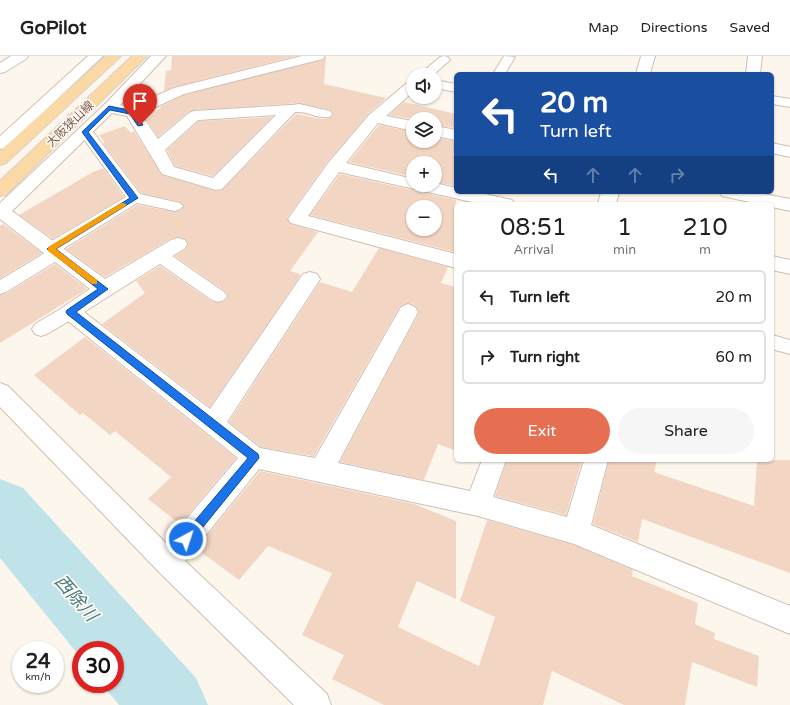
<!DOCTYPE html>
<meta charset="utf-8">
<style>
body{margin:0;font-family:"Varela Round","Noto Sans JP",sans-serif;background:#f6f6f6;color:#202124;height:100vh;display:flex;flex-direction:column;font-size:15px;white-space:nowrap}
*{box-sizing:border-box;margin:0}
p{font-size:13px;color:#757577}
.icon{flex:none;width:22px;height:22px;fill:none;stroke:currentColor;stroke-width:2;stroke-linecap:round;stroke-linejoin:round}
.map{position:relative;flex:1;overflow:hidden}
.sheet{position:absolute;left:454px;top:146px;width:320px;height:260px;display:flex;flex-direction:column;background:#fff;border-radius:6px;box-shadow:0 1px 3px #0004}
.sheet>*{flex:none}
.guide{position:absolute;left:454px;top:16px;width:320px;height:122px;border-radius:6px;box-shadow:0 1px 3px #0004;background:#1a4fa0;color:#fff;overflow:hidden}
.tools{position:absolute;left:406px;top:12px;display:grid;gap:8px}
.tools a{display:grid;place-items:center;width:36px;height:36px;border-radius:50%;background:#fff;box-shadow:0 1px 3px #0004;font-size:20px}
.speed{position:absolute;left:12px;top:585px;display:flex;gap:8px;font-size:20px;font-weight:700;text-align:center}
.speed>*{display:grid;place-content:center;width:52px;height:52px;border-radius:50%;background:#fff;box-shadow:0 1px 3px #0004;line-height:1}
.speed small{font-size:10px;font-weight:400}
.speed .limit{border:6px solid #d22;background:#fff;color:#111}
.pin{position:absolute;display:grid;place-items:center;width:34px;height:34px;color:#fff;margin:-41px -17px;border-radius:50% 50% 50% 0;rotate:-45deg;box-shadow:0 0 4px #0007}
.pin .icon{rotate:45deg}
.me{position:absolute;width:44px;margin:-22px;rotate:40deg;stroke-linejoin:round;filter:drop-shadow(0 0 3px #0008)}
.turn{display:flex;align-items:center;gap:14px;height:84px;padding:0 20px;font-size:18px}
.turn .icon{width:52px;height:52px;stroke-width:2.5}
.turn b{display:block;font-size:28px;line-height:34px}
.lanes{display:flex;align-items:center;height:38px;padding:0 20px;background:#0003;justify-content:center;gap:20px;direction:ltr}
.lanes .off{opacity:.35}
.eta{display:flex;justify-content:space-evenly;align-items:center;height:68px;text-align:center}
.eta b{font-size:24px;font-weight:600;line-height:28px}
.button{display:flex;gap:8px;margin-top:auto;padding:8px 20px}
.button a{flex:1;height:46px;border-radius:24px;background:#e76f51;color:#fff;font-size:16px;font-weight:600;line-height:46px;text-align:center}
.button a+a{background:#f6f6f6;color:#202124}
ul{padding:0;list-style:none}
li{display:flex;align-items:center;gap:12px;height:54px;margin:0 8px 6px;padding:0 12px;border:2px solid #e0e0e0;border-radius:6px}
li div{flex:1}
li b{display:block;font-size:15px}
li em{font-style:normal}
header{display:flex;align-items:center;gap:24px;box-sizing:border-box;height:56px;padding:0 20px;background:#fff;border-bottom:1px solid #e0e0e0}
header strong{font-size:19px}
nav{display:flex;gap:22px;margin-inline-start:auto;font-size:14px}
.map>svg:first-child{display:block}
</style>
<header>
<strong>GoPilot</strong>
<nav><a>Map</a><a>Directions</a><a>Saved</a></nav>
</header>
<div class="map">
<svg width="790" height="649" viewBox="0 0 790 649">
<rect width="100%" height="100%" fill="#fdf6ec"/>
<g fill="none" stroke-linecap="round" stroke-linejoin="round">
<path fill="#bfe3e8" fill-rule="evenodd" d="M0,423L23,432L196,622L208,649H119L102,628H115V594H81V602L0,502Z"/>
</g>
<g fill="#f3d5c3" fill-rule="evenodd">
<path d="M172,0H296L174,31L164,35L166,15L171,14Z"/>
<path d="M326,0L324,28L386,42L368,58L328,105L287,162L291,168L318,176L290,215L300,218L299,219L300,220L210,351L102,268L145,237L136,225L160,210L211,245L218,247L225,245L228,240L225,235L175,200L186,193L188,189L186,183L178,181L170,183L105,221L66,193L137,149L175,156L181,154L184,150L180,146L141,137L103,87H105L99,79L125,70L131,77L134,75L162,119L216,135L222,134L296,58L322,63L330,62L333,59L331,54L299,47L194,54L188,56L158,81L147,64L162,50L184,39L323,4Z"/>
<path d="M404,46L456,58V72L435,69V63H413L389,59Z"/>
<path d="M272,61L213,120L175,110L167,94L199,65Z"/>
<path d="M379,69L413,76V85H435V82L456,85V130L435,126V107H413V121L349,106Z"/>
<path d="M103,112L124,141L53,183L19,159L93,116Z"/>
<path d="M340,118L456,144V193L455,196L310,159ZM413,151H435V173H413Z"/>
<path d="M3,168L42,197L0,222V170Z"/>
<path d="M379,192L448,211L441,227L456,231V395L438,388L424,424L340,406L419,257L416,250L409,247L400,250L314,400L261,391L229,366L320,226L352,236Z"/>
<path d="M55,208L87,233L0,287V239L7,237Z"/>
<path d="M85,281L236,402L180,468L148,443L171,421L115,375L110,379L83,357L80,359L34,319Z"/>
<path d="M507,404H582L566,459L495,440Z"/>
<path d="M609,404H657L654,416L754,450L757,404H790V517L642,463L638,486L593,468Z"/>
<path d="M260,415L414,448L456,465V543L417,525L398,571L479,610L495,561L460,545L487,464L574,489L633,514L632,520L698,547L695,568L715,577L714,583L759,600L757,631L692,606L685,649H624L552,615L543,649H384L332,623L344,599L302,579L332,517L268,490L239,524L201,496L206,490L202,486Z"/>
</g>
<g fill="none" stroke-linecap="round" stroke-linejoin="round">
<defs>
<g id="lane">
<path d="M444,0L448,1L450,4L433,19H419L440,1Z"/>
<path d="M504,0L515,1L505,18H493Z"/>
<path d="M299,48L330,55L332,58L330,61C319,63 309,56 298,56C293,56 290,57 285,56L284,53L285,50Z"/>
<path d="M85,71L90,72L140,138L180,147L183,150L180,153L175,155L137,147L63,193L65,197L63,201L6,236L0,238V224L45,197L43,193L45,189L126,141L78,75L80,72Z"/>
<path d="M159,193L165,195L224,236L227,240L224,244L218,246L212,244L153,203L151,199L153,195Z"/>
<path d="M70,250L76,251L79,256L76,261L47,278L41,280L35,278L32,273L35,268L64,251Z"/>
<path d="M772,279L790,284V298L772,293Z"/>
</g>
<g id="street">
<path d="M11,0H28L26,3L5,16L0,17V7Z"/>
<path d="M88,0H103L6,91L0,93V80Z"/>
<path d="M151,0H166L120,49L130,51L174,32L302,0H325L323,3L184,38L141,58L158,83L189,57L194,55L290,49L295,50L297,53L295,56L222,133L216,134L162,118L127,60L112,57L12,155L105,223L171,184L178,182L185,184L187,188L185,192L84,256L210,353L303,218L310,216L317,218L320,223L317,228L227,366L260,392L315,402L401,251L408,248L415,251L418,256L338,407L470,435L482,404H506L493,441L567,461L584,404H608L591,469L790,550V578L574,488L478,460L259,413L185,505L327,638L331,649H294L158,515L0,351V327L8,330L166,487L238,402L63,261L60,256L63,251L90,233L0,163V147L104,49ZM276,59L213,122L174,111L165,94L198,64Z"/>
<path d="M641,0H655L650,18H636Z"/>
<path d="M748,0H762L760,18H746Z"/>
<path d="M435,24L456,28V36L435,32Z"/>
<path d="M413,25V36L386,60L413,65V75L378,67L346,107L413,123V129H435V127L456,132V136H476L512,144L515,148H481L339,116L308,160L456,198V212L291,167L288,163L329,106L369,59L408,26Z"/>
<path d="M772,40L790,43V51L772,48Z"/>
<path d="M435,70L456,74V84L435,80Z"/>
<path d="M772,87L790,91V101L772,97Z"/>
<path d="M601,136H619L616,148H598Z"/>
<path d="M719,136H754L790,143V155L772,151V148H759L722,140Z"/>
<path d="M772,200L790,204V218L772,214Z"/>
</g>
<g id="primary">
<path d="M106,0H121L6,107L0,109V95Z"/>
<path d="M132,0H147L6,139L0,140V125Z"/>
</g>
</defs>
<use href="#lane" stroke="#d1beb0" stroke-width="2"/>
<use href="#street" stroke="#d1beb0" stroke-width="2"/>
<use href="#primary" stroke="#dad1cd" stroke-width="2"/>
<use href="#lane" fill="#fff" fill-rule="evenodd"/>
<use href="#street" fill="#fff" fill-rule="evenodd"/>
<use href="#primary" fill="#fbd9a5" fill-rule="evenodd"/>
</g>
<path fill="#1a73e8" stroke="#114b97" d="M109,50L134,55L143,69L138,70L130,58L110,54L88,76L138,142L56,193L108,233L76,256L258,398L259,402L190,487L186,488L183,487L181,483L183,479L248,402L67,258L66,256L67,254L98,233L47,193L130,142L82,76Z"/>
<path fill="#f59e0b" d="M121,147H124L127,149L56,193L97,224V228H92L48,195V191Z"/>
<g text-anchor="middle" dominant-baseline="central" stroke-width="3.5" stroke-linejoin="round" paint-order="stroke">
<g font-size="12" fill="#7a5c4d" stroke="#fffaf3">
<text transform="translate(70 68) rotate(-44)">大阪狭山線</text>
</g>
<g font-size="18" font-style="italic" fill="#437c86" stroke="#fffaf3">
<text transform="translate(76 542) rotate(49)">西除川</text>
</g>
</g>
</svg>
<div class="tools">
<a><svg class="icon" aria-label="sound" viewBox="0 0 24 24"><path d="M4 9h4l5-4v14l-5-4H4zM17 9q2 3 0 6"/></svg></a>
<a><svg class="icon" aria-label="layers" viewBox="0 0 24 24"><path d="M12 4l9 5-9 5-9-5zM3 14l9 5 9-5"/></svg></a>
<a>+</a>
<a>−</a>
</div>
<div class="speed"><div>24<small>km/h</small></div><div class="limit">30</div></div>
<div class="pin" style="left:140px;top:69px;background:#d93025"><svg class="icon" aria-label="arrive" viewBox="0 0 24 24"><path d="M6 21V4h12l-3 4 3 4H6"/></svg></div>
<svg class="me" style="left:186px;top:483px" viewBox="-20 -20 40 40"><circle r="17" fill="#1a73e8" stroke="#fff" stroke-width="3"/><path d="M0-11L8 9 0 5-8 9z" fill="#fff"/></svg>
<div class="guide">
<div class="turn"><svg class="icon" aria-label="left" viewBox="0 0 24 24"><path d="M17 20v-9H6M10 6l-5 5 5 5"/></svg><div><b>20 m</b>Turn left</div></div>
<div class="lanes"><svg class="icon" aria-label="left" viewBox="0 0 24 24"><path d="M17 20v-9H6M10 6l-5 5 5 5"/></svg><svg class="icon off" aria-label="ahead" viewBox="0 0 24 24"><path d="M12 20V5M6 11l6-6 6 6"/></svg><svg class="icon off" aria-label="ahead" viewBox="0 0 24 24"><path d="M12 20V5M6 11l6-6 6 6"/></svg><svg class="icon off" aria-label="right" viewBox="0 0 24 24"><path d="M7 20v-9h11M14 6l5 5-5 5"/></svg></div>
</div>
<section class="sheet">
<div class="eta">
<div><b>08:51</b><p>Arrival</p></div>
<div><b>1</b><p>min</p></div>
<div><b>210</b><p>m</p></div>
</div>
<ul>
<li><svg class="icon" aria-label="left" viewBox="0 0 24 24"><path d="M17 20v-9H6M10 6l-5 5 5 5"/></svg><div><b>Turn left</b></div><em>20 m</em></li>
<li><svg class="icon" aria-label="right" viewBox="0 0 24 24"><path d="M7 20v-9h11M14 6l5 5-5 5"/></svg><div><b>Turn right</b></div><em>60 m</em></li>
</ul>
<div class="button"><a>Exit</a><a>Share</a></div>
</section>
</div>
